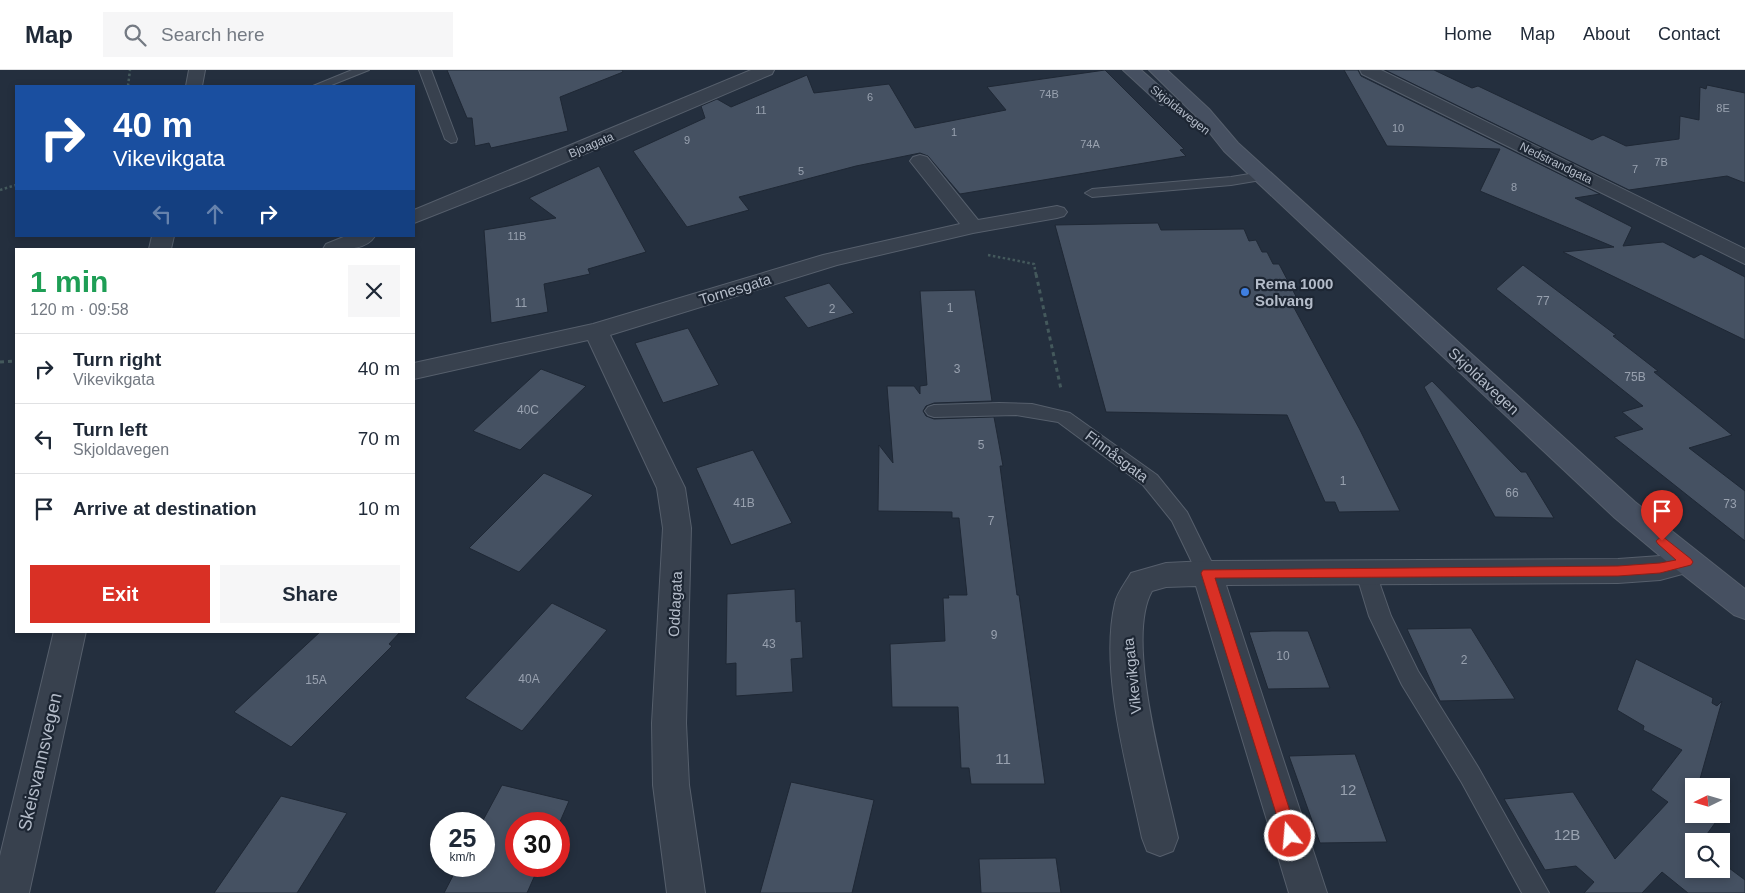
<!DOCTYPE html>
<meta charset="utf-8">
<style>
body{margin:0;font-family:Arial,sans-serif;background:#f6f6f7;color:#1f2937;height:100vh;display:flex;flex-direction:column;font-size:19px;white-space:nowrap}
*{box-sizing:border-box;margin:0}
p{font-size:16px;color:#747a83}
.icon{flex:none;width:28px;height:28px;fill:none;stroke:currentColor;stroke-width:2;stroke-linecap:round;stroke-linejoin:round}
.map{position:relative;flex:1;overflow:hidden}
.drawer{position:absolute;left:15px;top:178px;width:400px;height:385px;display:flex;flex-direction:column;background:#fff;border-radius:0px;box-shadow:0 2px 8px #0003}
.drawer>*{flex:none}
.top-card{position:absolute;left:15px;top:15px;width:400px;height:152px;border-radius:0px;box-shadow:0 2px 8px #0003;background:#1a4fa0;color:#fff;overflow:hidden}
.needle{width:32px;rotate:265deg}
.buttons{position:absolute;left:1685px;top:708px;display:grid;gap:10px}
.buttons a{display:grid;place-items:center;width:45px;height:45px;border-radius:0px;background:#fff;box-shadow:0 2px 8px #0003;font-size:25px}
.speed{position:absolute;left:430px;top:742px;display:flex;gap:10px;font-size:25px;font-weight:700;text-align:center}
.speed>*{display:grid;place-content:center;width:65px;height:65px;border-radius:50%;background:#fff;box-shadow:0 2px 8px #0003;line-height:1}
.speed small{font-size:12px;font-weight:400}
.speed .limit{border:8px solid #d22;background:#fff;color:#111}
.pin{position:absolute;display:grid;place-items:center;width:42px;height:42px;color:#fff;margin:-51px -21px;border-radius:50% 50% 50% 0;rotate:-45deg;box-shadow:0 0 5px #0007}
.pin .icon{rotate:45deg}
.me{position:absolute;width:55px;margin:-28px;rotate:343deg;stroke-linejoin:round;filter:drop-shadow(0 0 4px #0008)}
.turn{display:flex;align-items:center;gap:18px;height:105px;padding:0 15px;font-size:22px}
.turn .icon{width:65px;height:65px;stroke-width:2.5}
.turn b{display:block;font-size:35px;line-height:42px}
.lanes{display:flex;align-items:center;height:48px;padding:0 15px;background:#0003;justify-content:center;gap:25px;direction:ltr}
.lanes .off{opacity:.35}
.round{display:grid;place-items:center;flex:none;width:52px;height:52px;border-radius:0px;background:#f6f6f7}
.head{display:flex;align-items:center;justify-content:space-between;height:85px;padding:0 15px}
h1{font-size:30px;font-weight:700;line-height:38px;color:#1e9e55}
.cta{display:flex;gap:10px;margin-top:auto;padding:10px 15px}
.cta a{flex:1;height:58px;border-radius:0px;background:#d93025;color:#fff;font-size:20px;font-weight:700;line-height:58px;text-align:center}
.cta a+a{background:#f6f6f7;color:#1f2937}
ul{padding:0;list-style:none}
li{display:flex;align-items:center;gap:15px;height:70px;padding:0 15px;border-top:1px solid #e0e1e3}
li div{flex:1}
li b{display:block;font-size:19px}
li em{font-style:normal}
header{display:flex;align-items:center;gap:30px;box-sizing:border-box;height:70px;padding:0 25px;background:#fff;border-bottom:1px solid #e0e1e3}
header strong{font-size:24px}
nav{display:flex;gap:28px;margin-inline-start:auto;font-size:18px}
.search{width:350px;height:45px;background:#f6f6f7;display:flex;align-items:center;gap:12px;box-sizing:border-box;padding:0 18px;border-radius:0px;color:#747a83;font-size:19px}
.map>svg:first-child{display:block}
</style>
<header>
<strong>Map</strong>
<div class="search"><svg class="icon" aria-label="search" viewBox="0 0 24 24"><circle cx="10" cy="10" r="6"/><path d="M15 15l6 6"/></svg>Search here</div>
<nav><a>Home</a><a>Map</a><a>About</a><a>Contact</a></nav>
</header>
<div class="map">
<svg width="1745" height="823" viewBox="0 0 1745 823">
<rect width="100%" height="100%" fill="#242f3e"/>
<g fill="#455162" stroke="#1f2835">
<path d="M447,0H622L623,2L560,27L568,61L491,78L489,73L475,76L472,48H467Z"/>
<path d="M1105,0L1184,79L1180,80L1186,86L960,124L928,86L920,83L856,96L739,127L749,140L687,157L633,81L705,48L701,36L717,29L731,37L807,5L814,23L889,14L915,58L1006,40L987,17Z"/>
<path d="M1344,0H1358L1361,6L1600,124L1575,128L1632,157L1623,176L1663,172L1694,188L1701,184L1745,207V270L1563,182L1614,177L1480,121L1500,79L1387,76Z"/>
<path d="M1385,0H1434L1472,18L1478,16L1592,70L1603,65L1626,76L1679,69L1680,46L1699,50L1700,17L1706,19L1707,15L1745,23V113L1727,106L1629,120Z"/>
<path d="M599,96L646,182L588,199L590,204L544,214L548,242L491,253L484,160L556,148L529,128Z"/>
<path d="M1158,153L1161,160L1244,159L1249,171L1256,170L1262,182H1267L1273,194H1279L1300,234H1292L1360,360L1400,441L1339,442L1335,432H1325L1287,345L1106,342L1055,155Z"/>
<path d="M1523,195L1616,265L1613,266L1658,301L1654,302L1732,365L1689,378L1745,421V471L1614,367L1643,359L1622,342L1643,336L1496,219Z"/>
<path d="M829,213L854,243L808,258L784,227Z"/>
<path d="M975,220L992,331L934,333L926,336L923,341L926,346L934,349L994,347L1003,396H1000L1017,525H1019L1045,714H971L969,698H961L958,637H892L890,574L945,571L943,528H949L948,525H967L959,448H952V442L878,441L879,375L893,393L887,316H914L920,324V316L927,315L920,221Z"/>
<path d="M688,258L719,315L663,333L635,273Z"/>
<path d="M541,299L586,316L520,380L473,361Z"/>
<path d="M1432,311L1521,402H1526L1554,448L1495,447L1424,317Z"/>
<path d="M753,380L792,453L731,475L696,398Z"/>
<path d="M544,403L593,425L519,502L469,478Z"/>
<path d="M795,519L796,552L801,551L803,588L791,589L793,622L736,626V593L726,594L727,524Z"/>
<path d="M552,533L607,560L522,661L465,628Z"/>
<path d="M1471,558L1515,629L1440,631L1407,559Z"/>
<path d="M321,561H401L389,574L392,576L291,677L234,642Z"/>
<path d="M1272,561H1308L1330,618L1268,619L1249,562Z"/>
<path d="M1636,589L1713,628L1712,633L1717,636L1722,631L1700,709L1709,716H1694V744H1721V725L1731,731L1702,771H1694V799H1721V792L1745,810V823H1688L1662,802L1642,823H1584L1594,812L1576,796L1545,800L1504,729L1573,722L1615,789L1668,732L1651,720L1682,680L1643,660L1644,656L1617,640Z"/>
<path d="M1355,684L1387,772L1320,773L1289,686Z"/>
<path d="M791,712L874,730L852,823H760Z"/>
<path d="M502,715L569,731L559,754H516V796H539L527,823H444L458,796H484V754H481Z"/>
<path d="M281,726L347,743L297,823H214Z"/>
<path d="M1056,788L1061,823H981L979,789Z"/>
</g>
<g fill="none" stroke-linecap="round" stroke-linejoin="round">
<defs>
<g id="service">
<path d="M352,0H369L329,16H313Z"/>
<path d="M419,0H431L457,69L456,72L451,73L445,69Z"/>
<path d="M1262,102L1269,106L1267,109L1231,115L1092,127L1085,123L1092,119L1231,107Z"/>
<path d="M999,333L1032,334L1070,343L1157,405L1187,442L1217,503L1214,509L1207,511L1200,509L1172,451L1143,415L1058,352L1016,345L934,347L928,345L925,341L928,337L934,335Z"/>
<path d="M1366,495L1373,497L1376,503L1391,546L1418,601L1478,697L1549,823H1522L1462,713L1402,615L1369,546L1356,503L1359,497Z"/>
</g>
<g id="minor">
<path d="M751,0H774L772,4L526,109L414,153V140Z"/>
<path d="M1360,0H1381L1745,179V194L1362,4Z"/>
<path d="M920,85L927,87L978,150L1057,136L1064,138L1067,142L1064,146L1057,148L973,163L837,195L610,265L685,418L691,458L686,653L689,715L705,823H667L653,715L652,653L663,458L657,418L588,270L414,309V293L593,254L823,185L960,154L910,91L913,87Z"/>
<path d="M346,166H375C365,182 340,179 323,179L326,174Z"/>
<path d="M1687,480L1697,484L1702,492L1697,500L1660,510L1618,513L1226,515L1327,823H1289L1196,516L1166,517L1152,521C1124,570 1166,711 1178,768L1173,781L1160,786L1147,781L1142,768C1128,700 1099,601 1115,533C1117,523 1126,512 1131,503L1166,493L1207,491L1618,489L1660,486Z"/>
</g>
<g id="tertiary">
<path d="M189,0H205L202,16H186Z"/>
<path d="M152,166H174L171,179H149Z"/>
<path d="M54,561H86L29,823H0V786Z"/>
</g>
<g id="secondary">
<path d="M1123,0H1141L1176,31L1173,35H1161Z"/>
<path d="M1149,0H1167L1209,39L1238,73L1635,432L1745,519V549L1734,545L1677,500L1615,448L1224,81L1197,47Z"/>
</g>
</defs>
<use href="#service" stroke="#565f6c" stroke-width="2"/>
<use href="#minor" stroke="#565f6c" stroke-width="2"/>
<use href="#tertiary" stroke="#565f6c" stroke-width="2"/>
<use href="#secondary" stroke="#565f6c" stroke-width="2"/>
<g stroke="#44595c" stroke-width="2.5" stroke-dasharray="2.5 2.5" stroke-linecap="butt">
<path d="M128,16L130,0"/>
<path d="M0,120L16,115"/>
<path d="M988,185L1034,194L1036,205"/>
</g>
<g stroke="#44595c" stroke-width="3" stroke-dasharray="4 4" stroke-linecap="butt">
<path d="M1036,204L1061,319"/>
<path d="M0,292L16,291"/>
</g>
<use href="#service" fill="#38414e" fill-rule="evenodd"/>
<use href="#minor" fill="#38414e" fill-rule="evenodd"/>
<use href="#tertiary" fill="#38414e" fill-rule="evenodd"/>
<use href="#secondary" fill="#465061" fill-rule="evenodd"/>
</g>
<path fill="#d93025" stroke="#8d1f18" d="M1662,466L1691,489L1693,492L1691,495L1660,503L1618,506L1215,508L1298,766L1295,772L1290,774L1285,772L1201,503L1203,500L1618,496L1660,493L1676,490L1658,474L1656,471Z"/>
<circle fill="#3f7fe0" stroke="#1d2633" stroke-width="2" cx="1245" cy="222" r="5"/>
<g text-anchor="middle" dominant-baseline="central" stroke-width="4.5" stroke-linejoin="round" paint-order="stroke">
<g font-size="11" fill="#98a1af">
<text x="1049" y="24">74B</text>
<text x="870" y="27">6</text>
<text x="1723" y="38">8E</text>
<text x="761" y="40">11</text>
<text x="1398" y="58">10</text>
<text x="954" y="62">1</text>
<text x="687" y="70">9</text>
<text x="1090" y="74">74A</text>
<text x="1661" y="92">7B</text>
<text x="1635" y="99">7</text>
<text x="801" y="101">5</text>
<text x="1514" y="117">8</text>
<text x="517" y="166">11B</text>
</g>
<g font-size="12" fill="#b4bcc9" stroke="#1d2633">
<text transform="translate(1180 40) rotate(38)">Skjoldavegen</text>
<text transform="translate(591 75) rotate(-23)">Bjoagata</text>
<text transform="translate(1556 93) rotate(26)">Nedstrandgata</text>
</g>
<g font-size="12" fill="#98a1af">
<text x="1543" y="231">77</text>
<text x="521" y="233">11</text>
<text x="950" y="238">1</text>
<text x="832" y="239">2</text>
<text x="957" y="299">3</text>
<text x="1635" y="307">75B</text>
<text x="528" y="340">40C</text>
<text x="981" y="375">5</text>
<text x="1343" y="411">1</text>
<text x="1512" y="423">66</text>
<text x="744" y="433">41B</text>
<text x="1730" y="434">73</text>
<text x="991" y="451">7</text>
<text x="994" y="565">9</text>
<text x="769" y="574">43</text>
<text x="1283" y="586">10</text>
<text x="1464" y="590">2</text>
<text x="529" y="609">40A</text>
<text x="316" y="610">15A</text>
</g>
<g font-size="15" font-weight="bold" fill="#b4bcc9" stroke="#1d2633" text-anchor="start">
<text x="1255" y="213">Rema 1000<tspan x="1255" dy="17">Solvang</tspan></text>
</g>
<g font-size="15" fill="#b4bcc9" stroke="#1d2633">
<text transform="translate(735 219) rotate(-17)">Tornesgata</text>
<text transform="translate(1484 311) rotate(43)">Skjoldavegen</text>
<text transform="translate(1117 386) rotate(37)">Finnåsgata</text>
<text transform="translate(675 534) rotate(-87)">Oddagata</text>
<text transform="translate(1132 606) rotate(-96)">Vikevikgata</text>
</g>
<g font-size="15" fill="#98a1af">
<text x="1003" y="688">11</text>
<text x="1348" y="719">12</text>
<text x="1567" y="764">12B</text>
</g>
<g font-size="18" fill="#b4bcc9" stroke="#1d2633">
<text transform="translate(40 692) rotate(-77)">Skeisvannsvegen</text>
</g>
</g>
</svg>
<div class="buttons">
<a><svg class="needle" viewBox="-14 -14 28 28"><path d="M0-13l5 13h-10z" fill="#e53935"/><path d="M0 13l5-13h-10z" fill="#747a83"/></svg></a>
<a><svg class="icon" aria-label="search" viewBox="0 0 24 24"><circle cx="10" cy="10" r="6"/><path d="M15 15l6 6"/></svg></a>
</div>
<div class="speed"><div>25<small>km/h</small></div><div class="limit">30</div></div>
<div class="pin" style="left:1662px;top:471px;background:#d93025"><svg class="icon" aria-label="arrive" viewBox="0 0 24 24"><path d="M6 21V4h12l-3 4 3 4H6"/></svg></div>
<svg class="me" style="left:1290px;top:766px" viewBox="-20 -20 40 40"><circle r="17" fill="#d93025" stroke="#fff" stroke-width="3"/><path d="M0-11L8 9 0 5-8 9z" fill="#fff"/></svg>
<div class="top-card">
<div class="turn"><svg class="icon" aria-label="right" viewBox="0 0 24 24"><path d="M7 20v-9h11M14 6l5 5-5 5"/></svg><div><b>40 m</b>Vikevikgata</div></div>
<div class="lanes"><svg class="icon off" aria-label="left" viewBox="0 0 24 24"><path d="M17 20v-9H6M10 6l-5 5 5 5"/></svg><svg class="icon off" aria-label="ahead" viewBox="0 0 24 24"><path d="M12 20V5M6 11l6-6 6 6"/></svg><svg class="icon" aria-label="right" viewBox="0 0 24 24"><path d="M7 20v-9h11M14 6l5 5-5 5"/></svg></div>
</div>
<section class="drawer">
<div class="head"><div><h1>1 min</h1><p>120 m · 09:58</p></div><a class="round"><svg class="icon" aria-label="close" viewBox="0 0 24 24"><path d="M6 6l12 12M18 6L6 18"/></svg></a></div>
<ul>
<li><svg class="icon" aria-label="right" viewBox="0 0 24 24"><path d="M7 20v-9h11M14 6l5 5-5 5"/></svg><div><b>Turn right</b><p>Vikevikgata</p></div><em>40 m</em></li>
<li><svg class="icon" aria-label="left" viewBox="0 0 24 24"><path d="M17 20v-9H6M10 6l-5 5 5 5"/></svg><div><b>Turn left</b><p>Skjoldavegen</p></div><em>70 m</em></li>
<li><svg class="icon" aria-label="arrive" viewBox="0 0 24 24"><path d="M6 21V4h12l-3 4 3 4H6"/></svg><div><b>Arrive at destination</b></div><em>10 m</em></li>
</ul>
<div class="cta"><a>Exit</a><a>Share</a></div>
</section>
</div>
